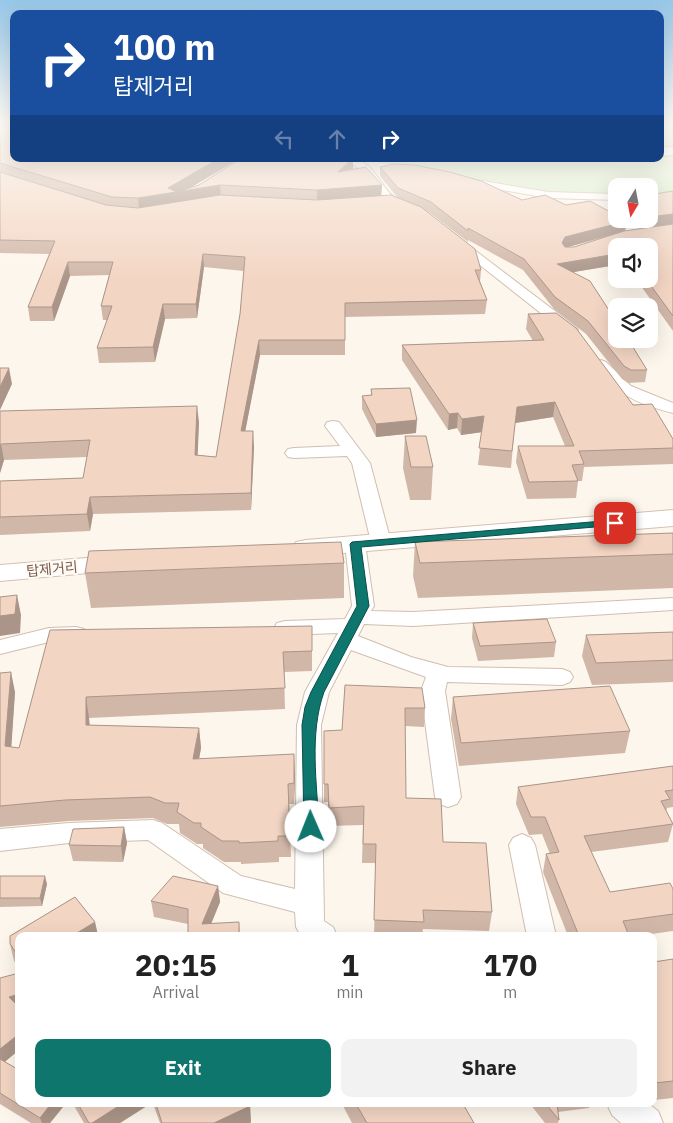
<!DOCTYPE html>
<meta charset="utf-8">
<style>
body{margin:0;font-family:"IBM Plex Sans","Noto Sans KR",sans-serif;background:#f2f2f2;color:#222;height:100vh;display:flex;flex-direction:column;font-size:19px;white-space:nowrap}
*{box-sizing:border-box;margin:0}
p{font-size:16px;color:#767676}
.icon{flex:none;width:28px;height:28px;fill:none;stroke:currentColor;stroke-width:2;stroke-linecap:round;stroke-linejoin:round}
.map{position:relative;flex:1;overflow:hidden}
.sheet{position:absolute;left:15px;top:932px;width:642px;height:175px;display:flex;flex-direction:column;background:#fff;border-radius:10px;box-shadow:0 5px 20px #0002}
.sheet>*{flex:none}
.guide{position:absolute;left:10px;top:10px;width:654px;height:152px;border-radius:10px;box-shadow:0 5px 20px #0002;background:#1a4fa0;color:#fff;overflow:hidden}
.needle{width:32px;rotate:190deg}
.buttons{position:absolute;left:608px;top:178px;display:grid;gap:10px}
.buttons a{display:grid;place-items:center;width:50px;height:50px;border-radius:10px;background:#fff;box-shadow:0 5px 20px #0002;font-size:25px}
.pin{position:absolute;display:grid;place-items:center;width:42px;height:42px;color:#fff;margin:-21px;border-radius:10px;box-shadow:0 2px 8px #0006}
.me{position:absolute;width:55px;margin:-28px;rotate:359deg;stroke-linejoin:round;filter:drop-shadow(0 0 4px #0008)}
.turn{display:flex;align-items:center;gap:18px;height:105px;padding:0 20px;font-size:22px}
.turn .icon{width:65px;height:65px;stroke-width:2.5}
.turn b{display:block;font-size:35px;line-height:42px}
.lanes{display:flex;align-items:center;height:48px;padding:0 20px;background:#0003;justify-content:center;gap:25px;direction:ltr}
.lanes .off{opacity:.35}
.eta{display:flex;justify-content:space-evenly;align-items:center;height:85px;text-align:center}
.eta b{font-size:30px;font-weight:700;line-height:35px}
.action{display:flex;gap:10px;margin-top:auto;padding:10px 20px}
.action a{flex:1;height:58px;border-radius:10px;background:#0f766e;color:#fff;font-size:20px;font-weight:700;line-height:58px;text-align:center}
.action a+a{background:#f2f2f2;color:#222}
.map>svg:first-child{display:block}
</style>
<div class="map">
<svg width="673" height="1123" viewBox="0 0 673 1123">
<rect width="100%" height="100%" fill="#fdf6ec"/>
<path fill="#d8ecc9" d="M660,124H673V192L649,194V186H616V199L581,200L492,186L363,159H660Z"/>
<g fill="none" stroke-linecap="round" stroke-linejoin="round">
<defs>
<g id="minor">
<path d="M346,159C376,157 377,187 398,200C402,203 408,204 413,206V210C389,216 376,184 362,171C357,166 350,164 346,159Z"/>
<path d="M465,178L548,192L616,194V200L548,198L461,183L460,181Z"/>
<path d="M602,210L616,216V219H622L648,234L642,238L638,237L598,215L596,213Z"/>
<path d="M456,236L576,327L578,330L576,333H566L452,243L450,240L452,237Z"/>
<path d="M601,360L606,362L631,386L673,403V413C640,405 613,393 593,365Z"/>
<path d="M333,421L339,422L370,463L391,542L388,546H374L371,542L352,463L347,456L294,458L288,457L285,453L288,449L294,448L340,446L325,426L327,422Z"/>
<path d="M355,538L362,540L365,544L374,606L371,611L413,612L673,598V610L413,626L364,624L358,636L411,657L448,667L562,669L570,672L573,677L570,682L562,685L447,682L445,691L461,797L457,804L448,807L439,804L435,797L421,691L426,677L351,650L329,692L321,725L324,921L333,927L337,936H301L296,927L295,912L223,893L148,840L69,843L0,851V829L69,823L153,820L162,823L241,876L295,889L297,725L305,692L338,633L285,635L277,633L274,628L277,623L285,621L345,619L352,606L345,544L348,540Z"/>
<path d="M76,627L84,629L87,634L84,639L49,642L0,654V640L49,628Z"/>
<path d="M522,834L531,838L535,845L556,936H527L509,845L513,838Z"/>
<path d="M607,1104H649L658,1111L663,1123H621L612,1115Z"/>
</g>
<path id="tertiary" d="M673,147V155L660,156V148Z"/>
<g id="secondary">
<path d="M673,510V526L306,556L296,554L292,548L296,542L306,540Z"/>
<path d="M123,555L133,557L137,563L133,569L0,581V565Z"/>
</g>
</defs>
<use href="#minor" stroke="#d1beb0" stroke-width="2"/>
<use href="#tertiary" stroke="#d1beb0" stroke-width="3"/>
<use href="#secondary" stroke="#d6c0b0" stroke-width="2"/>
<use href="#minor" fill="#fff" fill-rule="evenodd"/>
<use href="#tertiary" fill="#fff" fill-rule="evenodd"/>
<use href="#secondary" fill="#fff" fill-rule="evenodd"/>
</g>
<g fill="#d1b7a8" fill-rule="evenodd">
<path d="M0,124H14L239,159L190,187L353,169L382,185L381,195L397,197L380,176V167L522,200L566,205L614,214L612,212L613,201H616V219H649L673,191V331L636,279H649V246H616V265L573,272L647,370L645,382L628,383L622,379L586,334L554,309L523,270L468,240V242L430,213L424,210L481,270L480,282L487,300L485,314L345,317V355H260L245,431L254,447L251,510L93,514L90,531L0,535V481L83,478L87,457L4,460L0,473V411L199,422L197,455L216,457L240,314L244,271L204,267L197,318L165,319L155,362L99,363L97,348L107,320H103L101,306L109,275L70,276L54,321H30L28,307L49,254L0,253ZM627,221L644,228L625,231ZM605,237L574,247H569Z"/>
<path d="M528,314L673,439V464L584,467L582,481H578L576,498L527,499L516,462L518,446H565L553,417L515,423L511,468L478,465L482,432L461,435L457,428L448,430L402,360V345L533,341L526,329Z"/>
<path d="M371,389L416,433L376,437L362,409V396L371,395Z"/>
<path d="M405,436L433,467L431,500H410L403,468Z"/>
<path d="M673,533V588L418,598L413,576L415,542Z"/>
<path d="M344,563V598L91,608L85,573Z"/>
<path d="M473,623L556,642L554,657L478,661L472,638Z"/>
<path d="M312,626V671L284,672L285,709L89,718L90,725L199,728L201,748L199,759L295,775L294,804H289L291,857H279V862L241,864V862H224L203,848V844H197L180,833L179,824H167L153,818L69,821L0,827V673L15,692L11,747L19,748L50,630Z"/>
<path d="M673,632V682L592,685L582,656L586,635Z"/>
<path d="M345,685L425,708L424,727L405,726L406,798L443,842L492,912L489,931L423,929L422,936H374L376,863H362L363,825L329,826L328,802H324V731L342,730Z"/>
<path d="M453,697L630,731L625,753L459,766L451,719Z"/>
<path d="M673,766V807L667,808L666,812L673,824L668,842L591,852L610,892L673,889V931L637,936H568L543,872L546,854H550L542,834L529,835L516,804L518,787Z"/>
<path d="M124,827L127,843L123,862L73,861L69,845Z"/>
<path d="M0,876L47,884L42,906L0,907Z"/>
<path d="M218,886L220,902L211,924L239,922L240,936H188V924L154,917L151,901Z"/>
<path d="M75,897L95,922L98,936H19V967L14,961L10,944V936Z"/>
<path d="M673,959V1098L654,1100V962Z"/>
<path d="M0,978L5,1062L63,1107L50,1123H31L0,1104Z"/>
<path d="M73,1104H150L120,1123H84Z"/>
<path d="M153,1104H249L250,1106L251,1122L250,1123H160Z"/>
<path d="M342,1104H463L474,1123H352Z"/>
<path d="M530,1104H591L589,1108L558,1112L559,1120L558,1123H545Z"/>
</g>
<g fill="#aa9588">
<path d="M218,159H239L185,191L220,185L221,197L139,210L138,198L168,188Z"/>
<path d="M352,159H353V169L338,172Z"/>
<path d="M382,185L381,197L317,202V190Z"/>
<path d="M673,214V225L644,228L646,219H649V217Z"/>
<path d="M627,221L625,231L564,248L562,243L565,237Z"/>
<path d="M203,254L204,267L197,318L196,304Z"/>
<path d="M616,254V265L556,275L557,264Z"/>
<path d="M68,262L70,276L54,321L52,307Z"/>
<path d="M163,304L165,319L155,362L153,347Z"/>
<path d="M259,340L260,355L242,448L241,431Z"/>
<path d="M9,368L12,384L0,410V387Z"/>
<path d="M555,402L553,417L515,423L517,407Z"/>
<path d="M197,406L199,422L197,471L195,455Z"/>
<path d="M458,413L457,428L448,430L449,414Z"/>
<path d="M484,416L483,432L461,435L462,419Z"/>
<path d="M417,420L416,433L376,437V424Z"/>
<path d="M253,431L254,447L251,510V493Z"/>
<path d="M1,444L4,460L0,473V446Z"/>
<path d="M90,497L93,514L90,531L87,514Z"/>
<path d="M17,595L21,615L20,633L0,636V616Z"/>
<path d="M11,672L15,692L10,767L5,746Z"/>
<path d="M86,697L89,718L90,746L86,725Z"/>
<path d="M199,728L201,748L195,780L193,759Z"/>
<path d="M294,754L295,775L294,804Z"/>
<path d="M124,827L127,843L123,862L121,846Z"/>
<path d="M45,876L47,884L42,906L40,898Z"/>
<path d="M218,886L220,902L206,936L202,924Z"/>
<path d="M95,922L98,936H72Z"/>
<path d="M19,994V1008L9,997Z"/>
<path d="M19,1034V1050L0,1066V1049Z"/>
<path d="M51,1104H62L63,1107L50,1123H42L40,1118Z"/>
<path d="M122,1104H150L120,1123H92Z"/>
<path d="M250,1106L251,1122L250,1123H214Z"/>
</g>
<g fill="#f3d5c3" stroke="#aa9588">
<path d="M14,124V159H218L168,188L177,192L199,185L240,159H352L338,172L366,167L382,185L317,190L220,185L138,198L112,197L0,163V125L14,126Z"/>
<path d="M394,164L414,165L450,172L481,181L522,200L545,195L566,205L590,201L616,215V219H623L627,221L565,237L562,243L565,247H574L624,231L673,224V316L646,279H649V246H616V254L557,264L590,281L616,321V339H628L647,370H631L624,366L588,321L555,297L524,259L468,228V231L431,202L398,188L380,167Z"/>
<path d="M0,172L106,205L138,208L220,195L317,200L391,195L421,207L475,249L481,270H475L487,300L345,303V340H259L241,431H253L251,493L90,497L87,514L0,517V481L83,478L90,440L1,444L0,446V411L197,406L195,455L216,457L240,314L245,257L203,254L196,304H163L153,347L97,348L112,306H101L113,262H68L52,307H28L55,241L0,240Z"/>
<path d="M673,191V214L649,217V195Z"/>
<path d="M556,313L576,328L633,405L652,404L673,439V448L579,451L584,464L572,465L578,481L529,482L518,446H574L555,402L517,407L512,451L479,448L484,416L462,419L458,413L449,414L402,345L544,340L528,314Z"/>
<path d="M0,368H9L0,387Z"/>
<path d="M410,388L417,420L376,424L362,396L372,395L371,389Z"/>
<path d="M405,436H426L433,467H411Z"/>
<path d="M673,533V554L420,563L415,542Z"/>
<path d="M341,542L344,563L85,573L89,551Z"/>
<path d="M17,595L15,614L0,616V597Z"/>
<path d="M547,619L556,642L480,646L473,623Z"/>
<path d="M312,626V651L283,652L285,688L86,697V725L199,728L193,759L294,754V783L288,784L290,836H278V841L239,843V841H222L201,827V823H194L177,812L179,803H165L150,797L65,800L0,806V673L11,672L5,746L19,748L50,630Z"/>
<path d="M673,632V660L596,663L586,635Z"/>
<path d="M345,685L422,688L425,708H405L406,798L441,799L443,842L486,843L492,912L423,910L424,922L374,920L376,844H363L364,806L329,808L328,784H324V731L342,730Z"/>
<path d="M610,686L630,731L461,743L453,697Z"/>
<path d="M673,766V790L665,791L670,799L661,801L673,824L584,836L610,892L670,883L673,889V914L623,921L629,936H579L546,854L559,852L545,817H531L518,787Z"/>
<path d="M124,827L121,846L69,845L73,829Z"/>
<path d="M0,876H45L40,898H0Z"/>
<path d="M173,876L218,886L202,924L239,922V936H188V909L151,901Z"/>
<path d="M75,897L95,922L72,936H19V955L17,954L10,944V936Z"/>
<path d="M673,959V1081L654,1083V962Z"/>
<path d="M19,973V994L9,997L19,1007V1034L0,1049V978Z"/>
<path d="M0,1059L19,1070V1104H51L40,1118L0,1093Z"/>
<path d="M78,1104H122L92,1123H89Z"/>
<path d="M156,1104H249L250,1106L214,1123H162Z"/>
<path d="M356,1104H463L474,1123H367Z"/>
<path d="M546,1104H557L559,1120Z"/>
</g>
<linearGradient id="sky" x2="0" y2="1"><stop stop-color="#97c7e8"/><stop offset="0.44" stop-color="#fefbf6"/><stop offset="1" stop-color="#fefbf6" stop-opacity="0"/></linearGradient>
<rect width="673" height="281" fill="url(#sky)"/>
<path fill="#0f766e" stroke="#0a4d48" d="M615,520L618,521V525L361,547L369,606L324,692C309,734 317,784 319,827L316,832H306L304,827L302,725L305,707L311,692L357,606L350,544L352,542Z"/>
<g text-anchor="middle" dominant-baseline="central" stroke-width="4.5" stroke-linejoin="round" paint-order="stroke">
<g font-size="14" fill="#7a5c4d" stroke="#fffaf3">
<text transform="translate(52 569) rotate(-5)">탑제거리</text>
</g>
</g>
</svg>
<div class="buttons">
<a><svg class="needle" viewBox="-14 -14 28 28"><path d="M0-13l5 13h-10z" fill="#e53935"/><path d="M0 13l5-13h-10z" fill="#767676"/></svg></a>
<a><svg class="icon" aria-label="sound" viewBox="0 0 24 24"><path d="M4 9h4l5-4v14l-5-4H4zM17 9q2 3 0 6"/></svg></a>
<a><svg class="icon" aria-label="layers" viewBox="0 0 24 24"><path d="M12 4l9 5-9 5-9-5zM3 14l9 5 9-5"/></svg></a>
</div>
<div class="pin" style="left:615px;top:523px;background:#d93025"><svg class="icon" aria-label="arrive" viewBox="0 0 24 24"><path d="M6 21V4h12l-3 4 3 4H6"/></svg></div>
<svg class="me" style="left:311px;top:827px" viewBox="-20 -20 40 40"><circle r="19" fill="#fff"/><path d="M0-13L10 11 0 6-10 11z" fill="#0f766e"/></svg>
<div class="guide">
<div class="turn"><svg class="icon" aria-label="right" viewBox="0 0 24 24"><path d="M7 20v-9h11M14 6l5 5-5 5"/></svg><div><b>100 m</b>탑제거리</div></div>
<div class="lanes"><svg class="icon off" aria-label="left" viewBox="0 0 24 24"><path d="M17 20v-9H6M10 6l-5 5 5 5"/></svg><svg class="icon off" aria-label="ahead" viewBox="0 0 24 24"><path d="M12 20V5M6 11l6-6 6 6"/></svg><svg class="icon" aria-label="right" viewBox="0 0 24 24"><path d="M7 20v-9h11M14 6l5 5-5 5"/></svg></div>
</div>
<section class="sheet">
<div class="eta">
<div><b>20:15</b><p>Arrival</p></div>
<div><b>1</b><p>min</p></div>
<div><b>170</b><p>m</p></div>
</div>
<div class="action"><a>Exit</a><a>Share</a></div>
</section>
</div>
